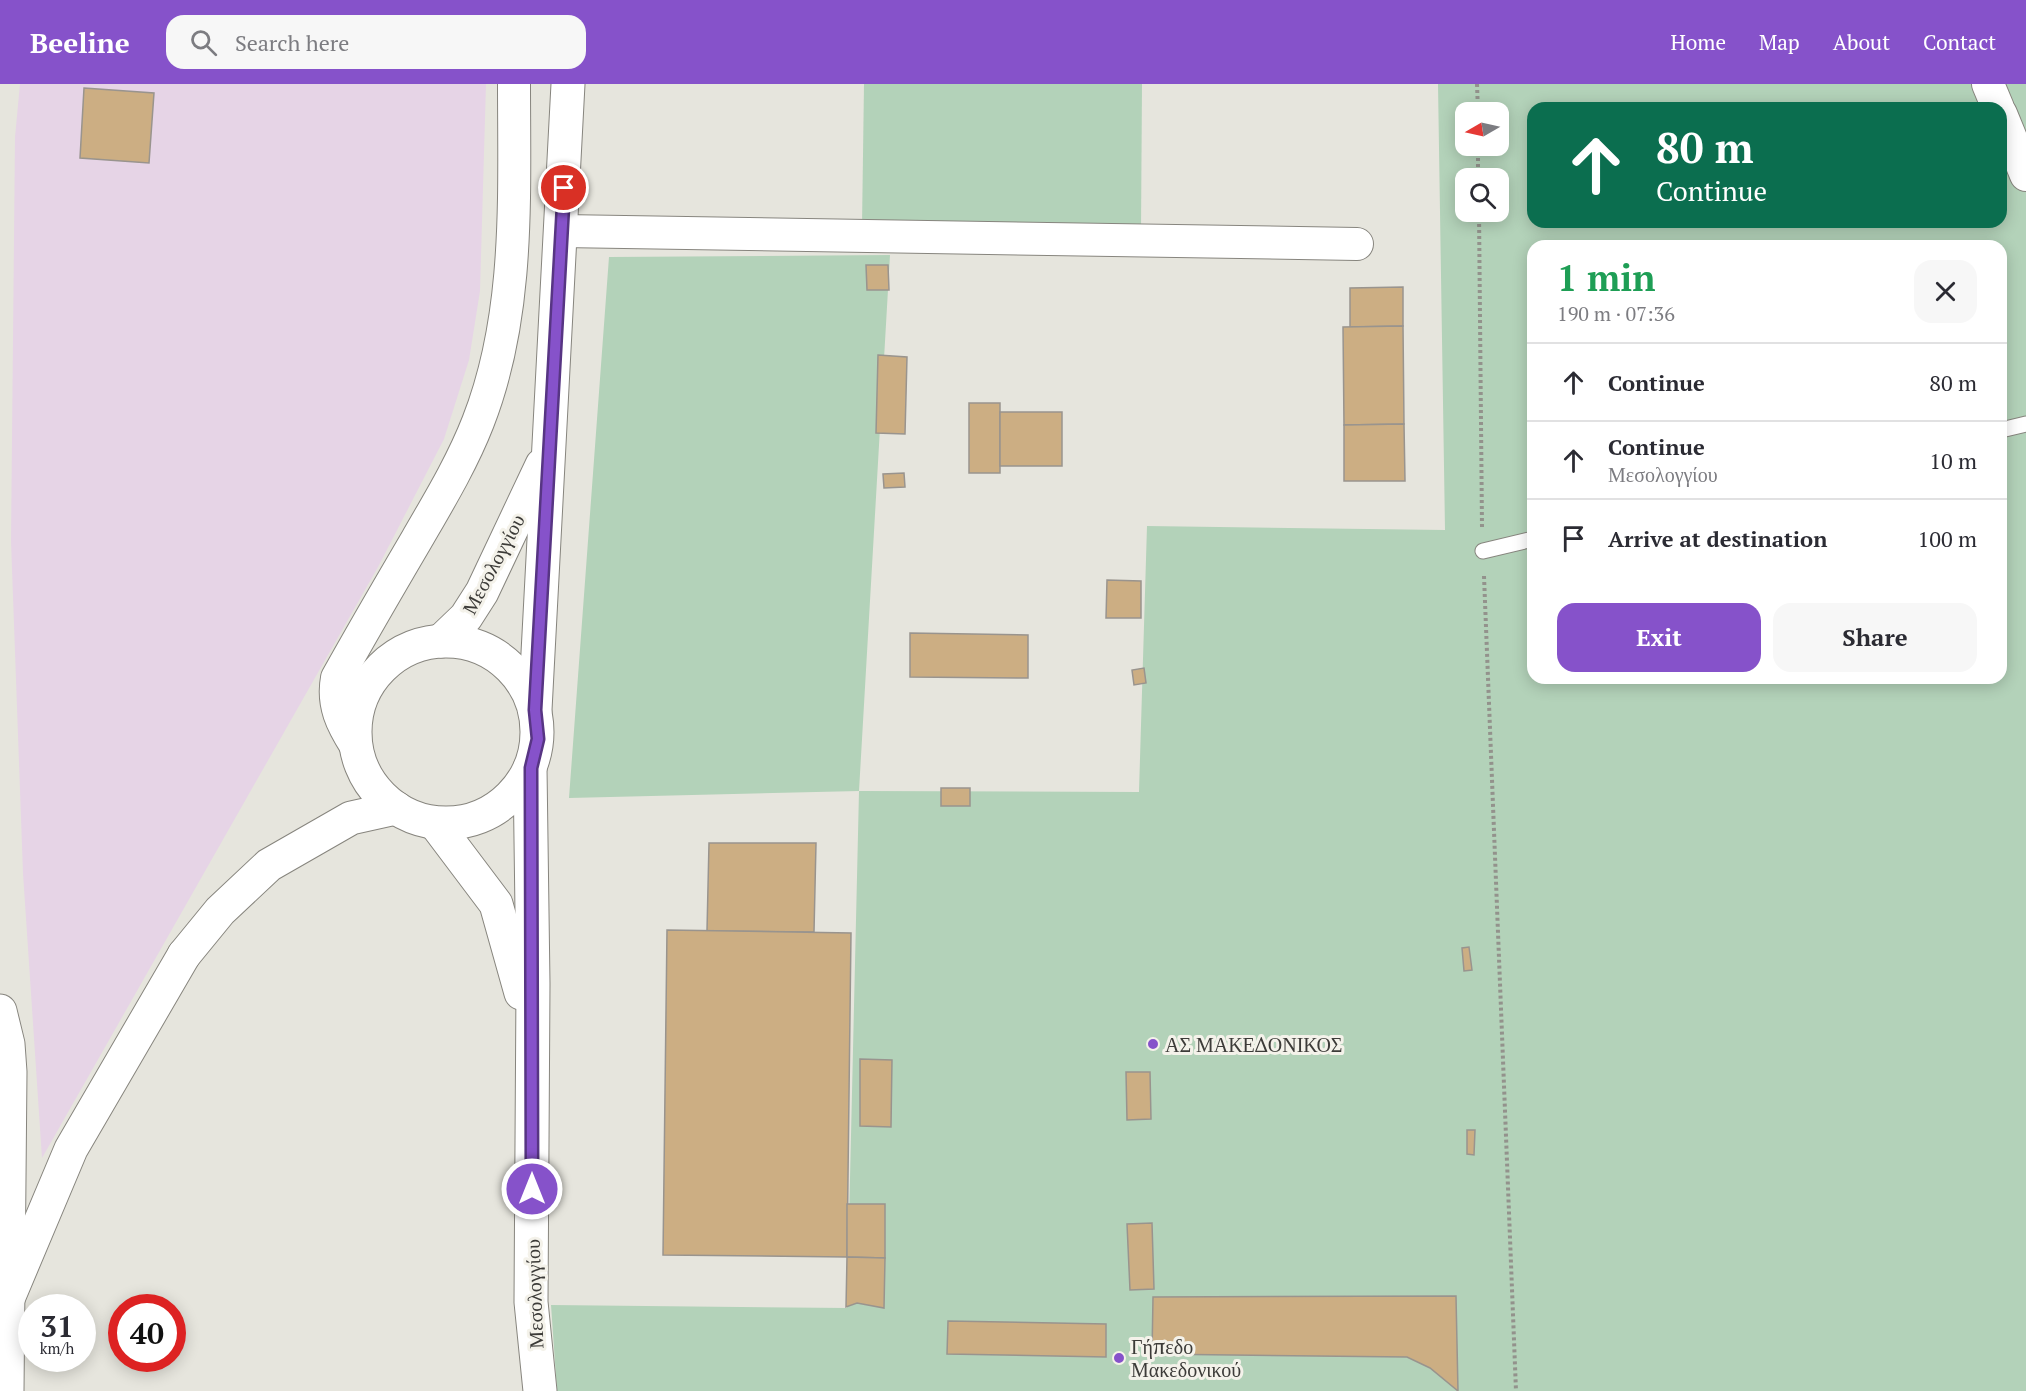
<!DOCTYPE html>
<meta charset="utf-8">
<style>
body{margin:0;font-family:"PT Serif",serif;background:#f7f7f7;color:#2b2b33;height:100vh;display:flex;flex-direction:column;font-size:22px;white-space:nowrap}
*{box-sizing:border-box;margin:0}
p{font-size:20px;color:#7c7c81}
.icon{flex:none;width:33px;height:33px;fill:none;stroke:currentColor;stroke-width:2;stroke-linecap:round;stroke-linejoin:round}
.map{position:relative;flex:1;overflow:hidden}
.sheet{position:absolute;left:1527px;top:156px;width:480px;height:444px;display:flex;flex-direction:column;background:#fff;border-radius:18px;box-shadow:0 3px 15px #0003}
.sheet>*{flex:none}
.guide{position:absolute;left:1527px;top:18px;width:480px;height:126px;border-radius:18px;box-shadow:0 3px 15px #0003;background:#0b6e4f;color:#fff;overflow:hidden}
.needle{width:39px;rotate:261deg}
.tools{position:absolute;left:1455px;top:18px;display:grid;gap:12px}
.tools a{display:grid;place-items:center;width:54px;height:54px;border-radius:12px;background:#fff;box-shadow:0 3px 15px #0003;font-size:30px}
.speed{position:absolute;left:18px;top:1210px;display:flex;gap:12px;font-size:30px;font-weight:700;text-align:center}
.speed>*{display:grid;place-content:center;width:78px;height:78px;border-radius:50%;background:#fff;box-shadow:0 3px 15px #0003;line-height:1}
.speed small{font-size:15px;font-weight:400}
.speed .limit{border:9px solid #d22;background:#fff;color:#111}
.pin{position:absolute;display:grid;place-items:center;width:51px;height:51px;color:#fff;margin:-26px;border:3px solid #fff;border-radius:50%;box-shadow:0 2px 6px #0007}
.me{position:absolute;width:66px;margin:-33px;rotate:0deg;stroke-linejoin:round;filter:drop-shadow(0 0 4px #0008)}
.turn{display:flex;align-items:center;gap:21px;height:126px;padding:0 30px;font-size:27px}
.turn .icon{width:78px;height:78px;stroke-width:2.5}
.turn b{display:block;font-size:42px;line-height:51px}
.round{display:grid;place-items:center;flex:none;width:63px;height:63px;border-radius:18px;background:#f7f7f7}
.overview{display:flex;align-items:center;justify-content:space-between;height:102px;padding:0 30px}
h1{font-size:36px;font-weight:600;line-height:45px;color:#1e9e55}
.cta{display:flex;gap:12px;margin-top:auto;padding:12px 30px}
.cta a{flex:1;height:69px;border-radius:18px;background:#8652ca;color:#fff;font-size:24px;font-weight:600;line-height:69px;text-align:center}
.cta a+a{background:#f7f7f7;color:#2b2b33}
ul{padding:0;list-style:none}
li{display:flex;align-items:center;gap:18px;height:78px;padding:0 30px;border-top:2px solid #e1e1e2}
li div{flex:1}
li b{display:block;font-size:22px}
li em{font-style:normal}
header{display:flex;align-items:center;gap:36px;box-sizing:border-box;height:84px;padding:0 30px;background:#8652ca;color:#fff}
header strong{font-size:28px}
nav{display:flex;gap:33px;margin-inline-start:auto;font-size:21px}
.search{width:420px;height:54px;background:#f7f7f7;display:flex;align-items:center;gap:15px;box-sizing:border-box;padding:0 21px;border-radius:18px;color:#7c7c81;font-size:22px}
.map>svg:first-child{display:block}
</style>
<header>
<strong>Beeline</strong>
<div class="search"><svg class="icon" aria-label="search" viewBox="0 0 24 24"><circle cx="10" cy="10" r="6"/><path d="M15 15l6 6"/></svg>Search here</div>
<nav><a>Home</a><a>Map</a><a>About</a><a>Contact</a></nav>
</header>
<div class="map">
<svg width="2026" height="1307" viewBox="0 0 2026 1307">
<rect width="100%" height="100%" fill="#e6e5dd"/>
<path fill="#e6d4e6" d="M20,0H486L480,207L469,276L444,355L378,483L42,1074L23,789L11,457L15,53Z"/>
<g fill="#b3d2b9" fill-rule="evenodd">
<path d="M864,0H1142L1141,146L862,142Z"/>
<path d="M1438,0H2026V1307H557L551,1221L847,1224L859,707L569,714L609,173L890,171L859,707L1139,708L1147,442L1445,446ZM1533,24H2001V138H1533ZM1466,28H1498V62H1466ZM1466,94H1498V128H1466ZM1533,162H2001V594H1533Z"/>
</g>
<g fill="#ccae83" stroke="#99948e" stroke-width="1.5">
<path d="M84,4L154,9L149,79L80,74Z"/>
<path d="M866,181H888L889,206H867Z"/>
<path d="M1403,203V242L1350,243V204Z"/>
<path d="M1403,242L1404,340L1344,341L1343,243Z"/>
<path d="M878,271L907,273L905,350L876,349Z"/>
<rect x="969" y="319" width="31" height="70"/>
<rect x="1000" y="328" width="62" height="54"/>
<path d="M1404,340L1405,397H1344V341Z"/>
<path d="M904,389L905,403L884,404L883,390Z"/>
<path d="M1107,496L1141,497V534H1106Z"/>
<path d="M910,549L1028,551V594L910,593Z"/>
<path d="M1144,584L1146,599L1134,601L1132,586Z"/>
<rect x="941" y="704" width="29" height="18"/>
<path d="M709,759H816L814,848L707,847Z"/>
<path d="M667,846L851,849L847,1173L663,1171Z"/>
<path d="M1469,863L1472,886L1464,887L1462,864Z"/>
<path d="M860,975L892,976L891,1043L860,1042Z"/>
<path d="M1126,988H1150L1151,1035L1127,1036Z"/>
<path d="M1467,1046H1475L1474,1071L1467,1070Z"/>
<path d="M847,1120H885V1174L847,1173Z"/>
<path d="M1152,1139L1154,1205L1130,1206L1127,1140Z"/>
<path d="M847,1173L885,1174L884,1224L857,1219L846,1223Z"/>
<path d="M1456,1212L1458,1307L1430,1284L1407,1273L1152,1270L1153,1213Z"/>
<path d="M948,1237L1106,1240V1273L947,1270Z"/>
</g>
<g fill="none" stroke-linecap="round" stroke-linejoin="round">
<defs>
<g id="lane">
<path d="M2001,346L2026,340"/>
<path d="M1483,467L1533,455"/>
</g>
<g id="street">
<path d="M1988,0L1998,24"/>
<path d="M2001,30L2026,91"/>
<path d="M562,147L1357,160"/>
<path d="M356,662C342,640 332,621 337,594C363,547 390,501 417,455C439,417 462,379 478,338C520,231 514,113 514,0"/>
</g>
<g id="secondary">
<path d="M441,557L466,533L482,508L542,381"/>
<circle cx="446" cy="648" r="91"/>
<path d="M535,626L568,0"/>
<path d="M530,684L533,900L531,1218L540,1307"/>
<path d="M435,739L496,820L521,909"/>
<path d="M184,871L220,827L269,781L351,734L396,724"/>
</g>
<g id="highway">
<path d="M0,927L8,960L10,988L7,1307"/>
<path d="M7,1217L71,1065L184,871"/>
</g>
</defs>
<use href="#lane" stroke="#87857e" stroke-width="17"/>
<use href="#street" stroke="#87857e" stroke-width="34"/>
<use href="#secondary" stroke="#87857e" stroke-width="35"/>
<use href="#highway" stroke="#87857e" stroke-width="35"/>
<g stroke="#93928c" stroke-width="4" stroke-dasharray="3 3" stroke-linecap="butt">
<path d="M1477,0L1478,28"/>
<path d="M1478,62V94"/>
<path d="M1479,128L1482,443"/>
<path d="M1484,492L1516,1307"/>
</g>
<use href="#lane" stroke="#fff" stroke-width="15"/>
<use href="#street" stroke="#fff" stroke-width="32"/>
<use href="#secondary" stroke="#fff" stroke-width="33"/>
<use href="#highway" stroke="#fff" stroke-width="33"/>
</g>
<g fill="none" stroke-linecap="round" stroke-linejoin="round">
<defs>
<path id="route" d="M532,1105L531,684L538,655L535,626L564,104"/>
</defs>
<use href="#route" stroke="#573583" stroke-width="15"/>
<use href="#route" stroke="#8652ca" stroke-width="10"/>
</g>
<g fill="#8652ca" stroke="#f4f2ea" stroke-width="2">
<circle cx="1153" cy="960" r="6"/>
<circle cx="1119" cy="1274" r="6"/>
</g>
<g text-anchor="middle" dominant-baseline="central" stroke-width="6" stroke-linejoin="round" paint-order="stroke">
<g font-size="20" fill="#3c3b38" stroke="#f4f2ea">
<text transform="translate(493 480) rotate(-62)">Μεσολογγίου</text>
<text transform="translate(534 1210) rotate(-92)">Μεσολογγίου</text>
</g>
<g font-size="20" fill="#3c3b38" stroke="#f4f2ea" text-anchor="start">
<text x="1165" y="960">ΑΣ ΜΑΚΕΔΟΝΙΚΟΣ</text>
<text x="1131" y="1262">Γήπεδο<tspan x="1131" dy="23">Μακεδονικού</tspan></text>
</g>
</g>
</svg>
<div class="tools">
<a><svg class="needle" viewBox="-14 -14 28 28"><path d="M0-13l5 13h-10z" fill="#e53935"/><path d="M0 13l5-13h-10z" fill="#7c7c81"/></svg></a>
<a><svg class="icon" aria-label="search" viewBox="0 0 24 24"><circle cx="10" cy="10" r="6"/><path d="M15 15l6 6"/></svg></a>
</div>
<div class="speed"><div>31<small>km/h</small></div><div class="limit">40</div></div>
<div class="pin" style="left:564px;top:104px;background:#d93025"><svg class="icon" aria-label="arrive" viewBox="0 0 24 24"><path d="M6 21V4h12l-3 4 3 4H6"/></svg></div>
<svg class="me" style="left:532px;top:1105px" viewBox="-20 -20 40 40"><circle r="17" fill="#8652ca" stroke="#fff" stroke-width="3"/><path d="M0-11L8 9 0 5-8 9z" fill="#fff"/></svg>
<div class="guide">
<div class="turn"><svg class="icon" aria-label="ahead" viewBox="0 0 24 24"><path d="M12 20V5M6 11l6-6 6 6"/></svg><div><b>80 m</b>Continue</div></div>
</div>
<section class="sheet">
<div class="overview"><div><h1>1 min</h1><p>190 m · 07:36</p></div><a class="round"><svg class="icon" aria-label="close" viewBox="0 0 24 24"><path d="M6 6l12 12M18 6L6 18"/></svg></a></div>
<ul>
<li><svg class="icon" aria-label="ahead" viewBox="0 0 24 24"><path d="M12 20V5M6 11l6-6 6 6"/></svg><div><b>Continue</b></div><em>80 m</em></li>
<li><svg class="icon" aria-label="ahead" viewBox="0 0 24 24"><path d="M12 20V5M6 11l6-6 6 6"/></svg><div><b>Continue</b><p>Μεσολογγίου</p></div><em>10 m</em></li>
<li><svg class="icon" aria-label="arrive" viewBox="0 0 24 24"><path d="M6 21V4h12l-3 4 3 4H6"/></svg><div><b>Arrive at destination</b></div><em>100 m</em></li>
</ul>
<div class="cta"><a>Exit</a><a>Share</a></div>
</section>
</div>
